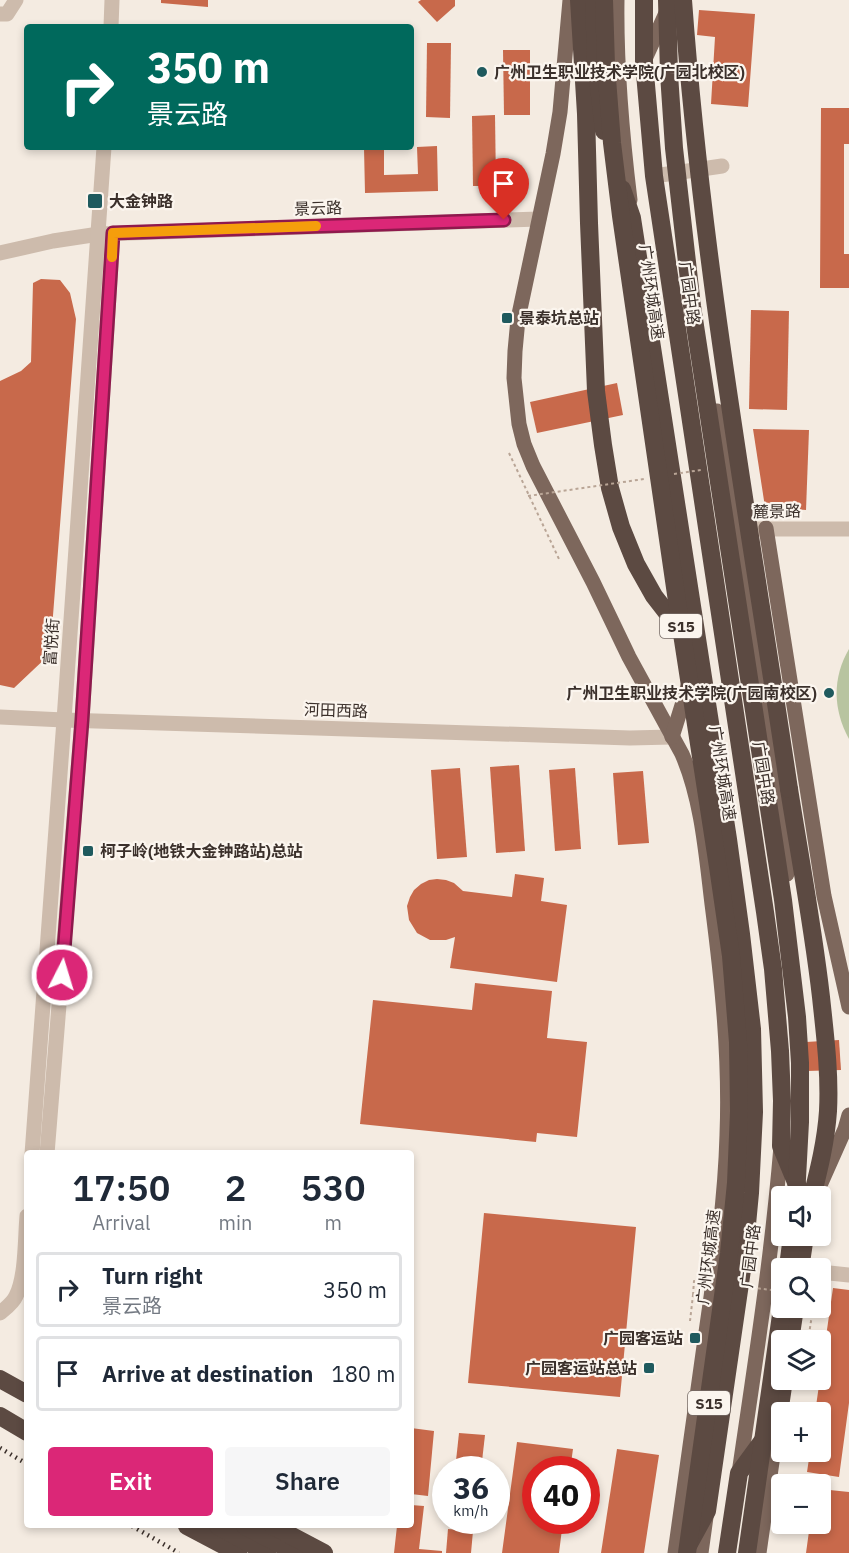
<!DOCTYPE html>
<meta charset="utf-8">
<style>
body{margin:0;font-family:"IBM Plex Sans","Noto Sans SC",sans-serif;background:#f6f6f7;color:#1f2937;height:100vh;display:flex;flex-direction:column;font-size:22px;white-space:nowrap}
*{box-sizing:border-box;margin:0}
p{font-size:20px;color:#747a83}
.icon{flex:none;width:33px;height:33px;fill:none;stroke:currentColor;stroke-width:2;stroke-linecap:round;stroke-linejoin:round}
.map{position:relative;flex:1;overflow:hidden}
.panel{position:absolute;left:24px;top:1150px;width:390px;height:378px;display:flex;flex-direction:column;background:#fff;border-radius:6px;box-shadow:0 3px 9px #0003}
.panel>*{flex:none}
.guide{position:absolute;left:24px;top:24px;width:390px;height:126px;border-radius:6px;box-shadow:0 3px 9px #0003;background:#00695c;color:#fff;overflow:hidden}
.buttons{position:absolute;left:771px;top:1186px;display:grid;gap:12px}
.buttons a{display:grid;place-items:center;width:60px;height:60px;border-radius:6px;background:#fff;box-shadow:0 3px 9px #0003;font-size:30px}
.speed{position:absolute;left:432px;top:1456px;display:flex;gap:12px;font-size:30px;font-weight:700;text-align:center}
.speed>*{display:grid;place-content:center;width:78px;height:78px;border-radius:50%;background:#fff;box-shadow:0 3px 9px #0003;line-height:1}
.speed small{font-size:15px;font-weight:400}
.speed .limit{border:9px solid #d22;background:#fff;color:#111}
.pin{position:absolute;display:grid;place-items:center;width:51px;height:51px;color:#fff;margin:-62px -26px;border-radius:50% 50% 50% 0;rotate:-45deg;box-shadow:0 0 6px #0007}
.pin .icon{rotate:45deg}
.me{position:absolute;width:66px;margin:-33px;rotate:5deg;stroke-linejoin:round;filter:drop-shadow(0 0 4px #0008)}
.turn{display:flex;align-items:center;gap:21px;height:126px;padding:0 24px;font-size:27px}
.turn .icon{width:78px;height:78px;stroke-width:2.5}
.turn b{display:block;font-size:42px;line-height:51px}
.eta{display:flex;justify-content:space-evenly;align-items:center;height:102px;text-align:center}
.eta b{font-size:36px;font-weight:600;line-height:42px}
.cta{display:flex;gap:12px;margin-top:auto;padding:12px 24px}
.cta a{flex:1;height:69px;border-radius:6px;background:#db2777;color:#fff;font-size:24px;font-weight:600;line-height:69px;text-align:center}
.cta a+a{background:#f6f6f7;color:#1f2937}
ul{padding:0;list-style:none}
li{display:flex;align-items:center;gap:18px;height:75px;margin:0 12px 9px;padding:0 12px;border:3px solid #e0e1e3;border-radius:6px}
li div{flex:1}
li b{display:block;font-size:22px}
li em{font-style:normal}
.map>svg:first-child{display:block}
</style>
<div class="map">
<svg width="849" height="1553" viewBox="0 0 849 1553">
<rect width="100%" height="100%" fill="#f4ebe1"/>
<path fill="#b8c4a0" d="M849,649V739C833,710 832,678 849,649Z"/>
<g fill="#c8694b">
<path d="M161,0H208V7L161,3Z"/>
<path d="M421,0H455V6L437,22L418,2Z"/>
<path d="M699,10L755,14L748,107L711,104L715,37L697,35Z"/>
<path d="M427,43H451L450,118L426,117Z"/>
<path d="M503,50H530V115H504Z"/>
<path d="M821,108H849V144H844V254H849V288H820Z"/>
<path d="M495,115L496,186H473L472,116Z"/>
<path d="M437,146L438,191L365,193L364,148L384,147V175L418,174L417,147Z"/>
<path d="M41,279L60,280L70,293L76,319L50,654L14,688L0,685V381L21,371L31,362L33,283Z"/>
<path d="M751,310L789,311L787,410L749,409Z"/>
<path d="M617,383L623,415L537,433L530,402Z"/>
<path d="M753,429L809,430L806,510L765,507Z"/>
<path d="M519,765L525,851L496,853L490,767Z"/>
<path d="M460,768L467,857L437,859L431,770Z"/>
<path d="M575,768L581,849L555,851L549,770Z"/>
<path d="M643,771L649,843L618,845L613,773Z"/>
<path d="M515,874L544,878L541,901L567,905L557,982L450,968L455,937L446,940H430L417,933L409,920L407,906L410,897L414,890L421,884L429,880L437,879L446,880L454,883L463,891L512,897Z"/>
<path d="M475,983L552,991L547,1038L587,1042L577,1137L537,1133L536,1142L360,1124L373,1000L472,1010Z"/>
<path d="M839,1040L841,1070L807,1071L806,1042Z"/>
<path d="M484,1213L636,1227L620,1397L468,1383Z"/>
<path d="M833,1288L849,1290V1403L839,1477L807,1472L810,1452H820V1413H815Z"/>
<path d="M411,1428L434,1431L428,1496L411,1494Z"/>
<path d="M459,1433L485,1435L481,1470H455Z"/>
<path d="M517,1442L573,1449L570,1470H536V1521H563L559,1553H502Z"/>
<path d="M617,1449L659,1455L644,1553H601Z"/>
<path d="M820,1489L849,1492V1553H806L810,1524H820Z"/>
<path d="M411,1505L424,1506L419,1549L442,1551V1553H394L397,1526H411Z"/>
<path d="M448,1529L473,1531L471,1553H446Z"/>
</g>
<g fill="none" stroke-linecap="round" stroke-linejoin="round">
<g stroke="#b9a596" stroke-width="2" stroke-dasharray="3 3" stroke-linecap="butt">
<path d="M509,453L559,559"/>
<path d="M690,1321L693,1295"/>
<path d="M808,1341L813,1308"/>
</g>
<g stroke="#cdbbac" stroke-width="15">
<path d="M0,14H7L16,0"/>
<path d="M111,27L112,0"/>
<path d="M654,176L722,166"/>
<path d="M0,253L53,241L99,234L539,219"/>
<path d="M755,529H849"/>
<path d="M0,717L64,720L630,738L672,737"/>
<path d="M32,1154L64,720L104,147"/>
<path d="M47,1154L82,720L113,233"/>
<path d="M820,1272L849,1275"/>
<path d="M0,1313C6,1308 13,1303 16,1296C26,1277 25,1238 27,1216"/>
</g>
<g stroke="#7d675c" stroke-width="15">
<path d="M570,0L560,112L553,154L518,319L515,351L514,378L519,424L524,444L533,466L593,582L629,657L682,754C702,800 706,855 712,904C722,981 730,1058 727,1135C725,1206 714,1276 704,1346C694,1415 685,1484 675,1553"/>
<path d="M617,0C616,67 622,134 630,200"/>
<path d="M645,59L666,13"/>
<path d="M717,411L763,697L776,783L787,874"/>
<path d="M766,528L824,896L849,1007"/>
<path d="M672,737L689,683"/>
<path d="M821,1183L845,1129L849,1115"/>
<path d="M739,1473C755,1364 772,1256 781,1146"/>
<path d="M701,1553L706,1517"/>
<path d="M759,1553L778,1420"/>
</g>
<g stroke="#5c4a42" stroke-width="18">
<path d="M579,0L586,114L589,223L596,391L603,445L610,488L621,527L636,564L654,596L685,636"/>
<path d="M594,0L596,61L604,131"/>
<path d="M644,0V62L654,176L765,912L773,969L780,1051L782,1101L781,1146L798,1187"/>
<path d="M622,189L632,218L728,839L741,934L752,1029L754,1112L750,1193L744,1256L707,1511L689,1544"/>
<path d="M789,789C800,858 813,927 821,997C825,1035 830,1073 828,1111C826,1141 819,1169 812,1197"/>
<path d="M800,1269L805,1236"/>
<path d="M790,1341L795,1308"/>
<path d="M0,1379L27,1394"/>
<path d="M0,1416L27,1432"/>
<path d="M187,1526L238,1553"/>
<path d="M218,1526L267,1553"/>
<path d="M245,1526L296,1553"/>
<path d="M273,1526L324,1553"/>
<path d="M727,1553L739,1473L778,1420L784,1380"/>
</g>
<g stroke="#3b302b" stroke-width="4.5" stroke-dasharray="1.5 4.5" stroke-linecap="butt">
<path d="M0,1448L27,1464"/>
<path d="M132,1526L179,1553"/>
</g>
<g stroke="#b9a596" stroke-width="2" stroke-dasharray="3 3" stroke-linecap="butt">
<path d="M674,474L701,470"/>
<path d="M528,496L644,479"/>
<path d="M740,1286L779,1291"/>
<path d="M693,1295L694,1281L708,1283"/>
</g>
<g stroke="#5c4a42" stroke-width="18">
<path d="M604,0L606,66L612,143L621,216L678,608L718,867L731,956L738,1042L739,1111L736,1183L729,1253L687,1553"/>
<path d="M667,0L669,74L674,148L692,306L783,900L797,1017L800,1063V1122L796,1197"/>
<path d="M683,0C702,265 750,526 789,789"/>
<path d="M789,1259L792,1236"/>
<path d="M747,1553L782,1308"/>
</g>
</g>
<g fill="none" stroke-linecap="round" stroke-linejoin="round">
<defs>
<path id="route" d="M62,975L82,720L113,233L504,220"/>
</defs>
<use href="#route" stroke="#8e194d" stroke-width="15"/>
<use href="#route" stroke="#db2777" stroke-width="10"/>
<path stroke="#f59e0b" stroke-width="10" d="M112,257L113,233L316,226"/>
</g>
<g fill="#1f5a5e" stroke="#fbf5ee" stroke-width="2">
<circle cx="482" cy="72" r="6"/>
<rect x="87" y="193" width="16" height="16" rx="3"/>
<rect x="501" y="312" width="12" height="12" rx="3"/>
<circle cx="829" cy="693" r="6"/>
<rect x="82" y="845" width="12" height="12" rx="3"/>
<rect x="689" y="1332" width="12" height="12" rx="3"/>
<rect x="643" y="1362" width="12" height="12" rx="3"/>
</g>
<g text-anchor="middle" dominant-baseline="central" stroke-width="4.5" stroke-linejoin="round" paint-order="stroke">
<g fill="#fbf5ee" stroke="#756b66" stroke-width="1.5">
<rect x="660" y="614" width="42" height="24" rx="4.5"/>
<rect x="688" y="1391" width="42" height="24" rx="4.5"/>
</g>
<g font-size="15" font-weight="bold" fill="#3b302b">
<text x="681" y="626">S15</text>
<text x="709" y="1403">S15</text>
</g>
<g font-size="16" font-weight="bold" fill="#3b302b" stroke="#fbf5ee" text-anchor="start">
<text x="494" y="72">广州卫生职业技术学院(广园北校区)</text>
<text x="109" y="201">大金钟路</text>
<text x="519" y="318">景泰坑总站</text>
<text x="817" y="693" text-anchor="end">广州卫生职业技术学院(广园南校区)</text>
<text x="100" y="851">柯子岭(地铁大金钟路站)总站</text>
<text x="683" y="1338" text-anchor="end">广园客运站</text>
<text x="637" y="1368" text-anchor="end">广园客运站总站</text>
</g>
<g font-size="16" fill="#3b302b" stroke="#fbf5ee">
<text transform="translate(318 208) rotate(-2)">景云路</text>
<text transform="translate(652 292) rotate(82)">广州环城高速</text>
<text transform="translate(690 293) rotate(82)">广园中路</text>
<text transform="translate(777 511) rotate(-1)">麓景路</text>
<text transform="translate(51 642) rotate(-86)">富悦街</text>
<text transform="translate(336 710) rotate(2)">河田西路</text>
<text transform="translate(723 773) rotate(81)">广州环城高速</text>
<text transform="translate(764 773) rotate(81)">广园中路</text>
<text transform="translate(750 1256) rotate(-83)">广园中路</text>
<text transform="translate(708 1257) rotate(-83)">广州环城高速</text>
</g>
</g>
</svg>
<div class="buttons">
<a><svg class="icon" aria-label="sound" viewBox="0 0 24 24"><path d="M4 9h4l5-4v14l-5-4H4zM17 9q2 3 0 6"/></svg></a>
<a><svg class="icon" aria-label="search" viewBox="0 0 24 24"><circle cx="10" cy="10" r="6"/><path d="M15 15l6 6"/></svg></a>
<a><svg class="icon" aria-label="layers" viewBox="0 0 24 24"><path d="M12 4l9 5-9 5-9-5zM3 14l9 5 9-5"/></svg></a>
<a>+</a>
<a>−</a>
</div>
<div class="speed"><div>36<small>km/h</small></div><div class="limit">40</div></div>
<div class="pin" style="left:504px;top:220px;background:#d93025"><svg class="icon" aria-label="arrive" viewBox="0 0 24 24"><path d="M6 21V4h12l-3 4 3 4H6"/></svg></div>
<svg class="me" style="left:62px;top:975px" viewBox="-20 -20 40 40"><circle r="17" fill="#db2777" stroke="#fff" stroke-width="3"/><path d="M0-11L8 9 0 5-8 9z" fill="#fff"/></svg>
<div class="guide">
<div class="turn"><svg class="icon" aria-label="right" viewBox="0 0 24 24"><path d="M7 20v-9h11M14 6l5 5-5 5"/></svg><div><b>350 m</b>景云路</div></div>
</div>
<section class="panel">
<div class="eta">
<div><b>17:50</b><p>Arrival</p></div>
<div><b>2</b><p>min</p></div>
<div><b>530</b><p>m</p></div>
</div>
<ul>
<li><svg class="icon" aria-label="right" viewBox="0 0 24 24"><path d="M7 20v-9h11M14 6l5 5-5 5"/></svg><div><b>Turn right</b><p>景云路</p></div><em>350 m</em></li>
<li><svg class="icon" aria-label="arrive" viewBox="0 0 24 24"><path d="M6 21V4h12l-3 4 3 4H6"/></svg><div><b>Arrive at destination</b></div><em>180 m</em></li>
</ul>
<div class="cta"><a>Exit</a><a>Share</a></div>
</section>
</div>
